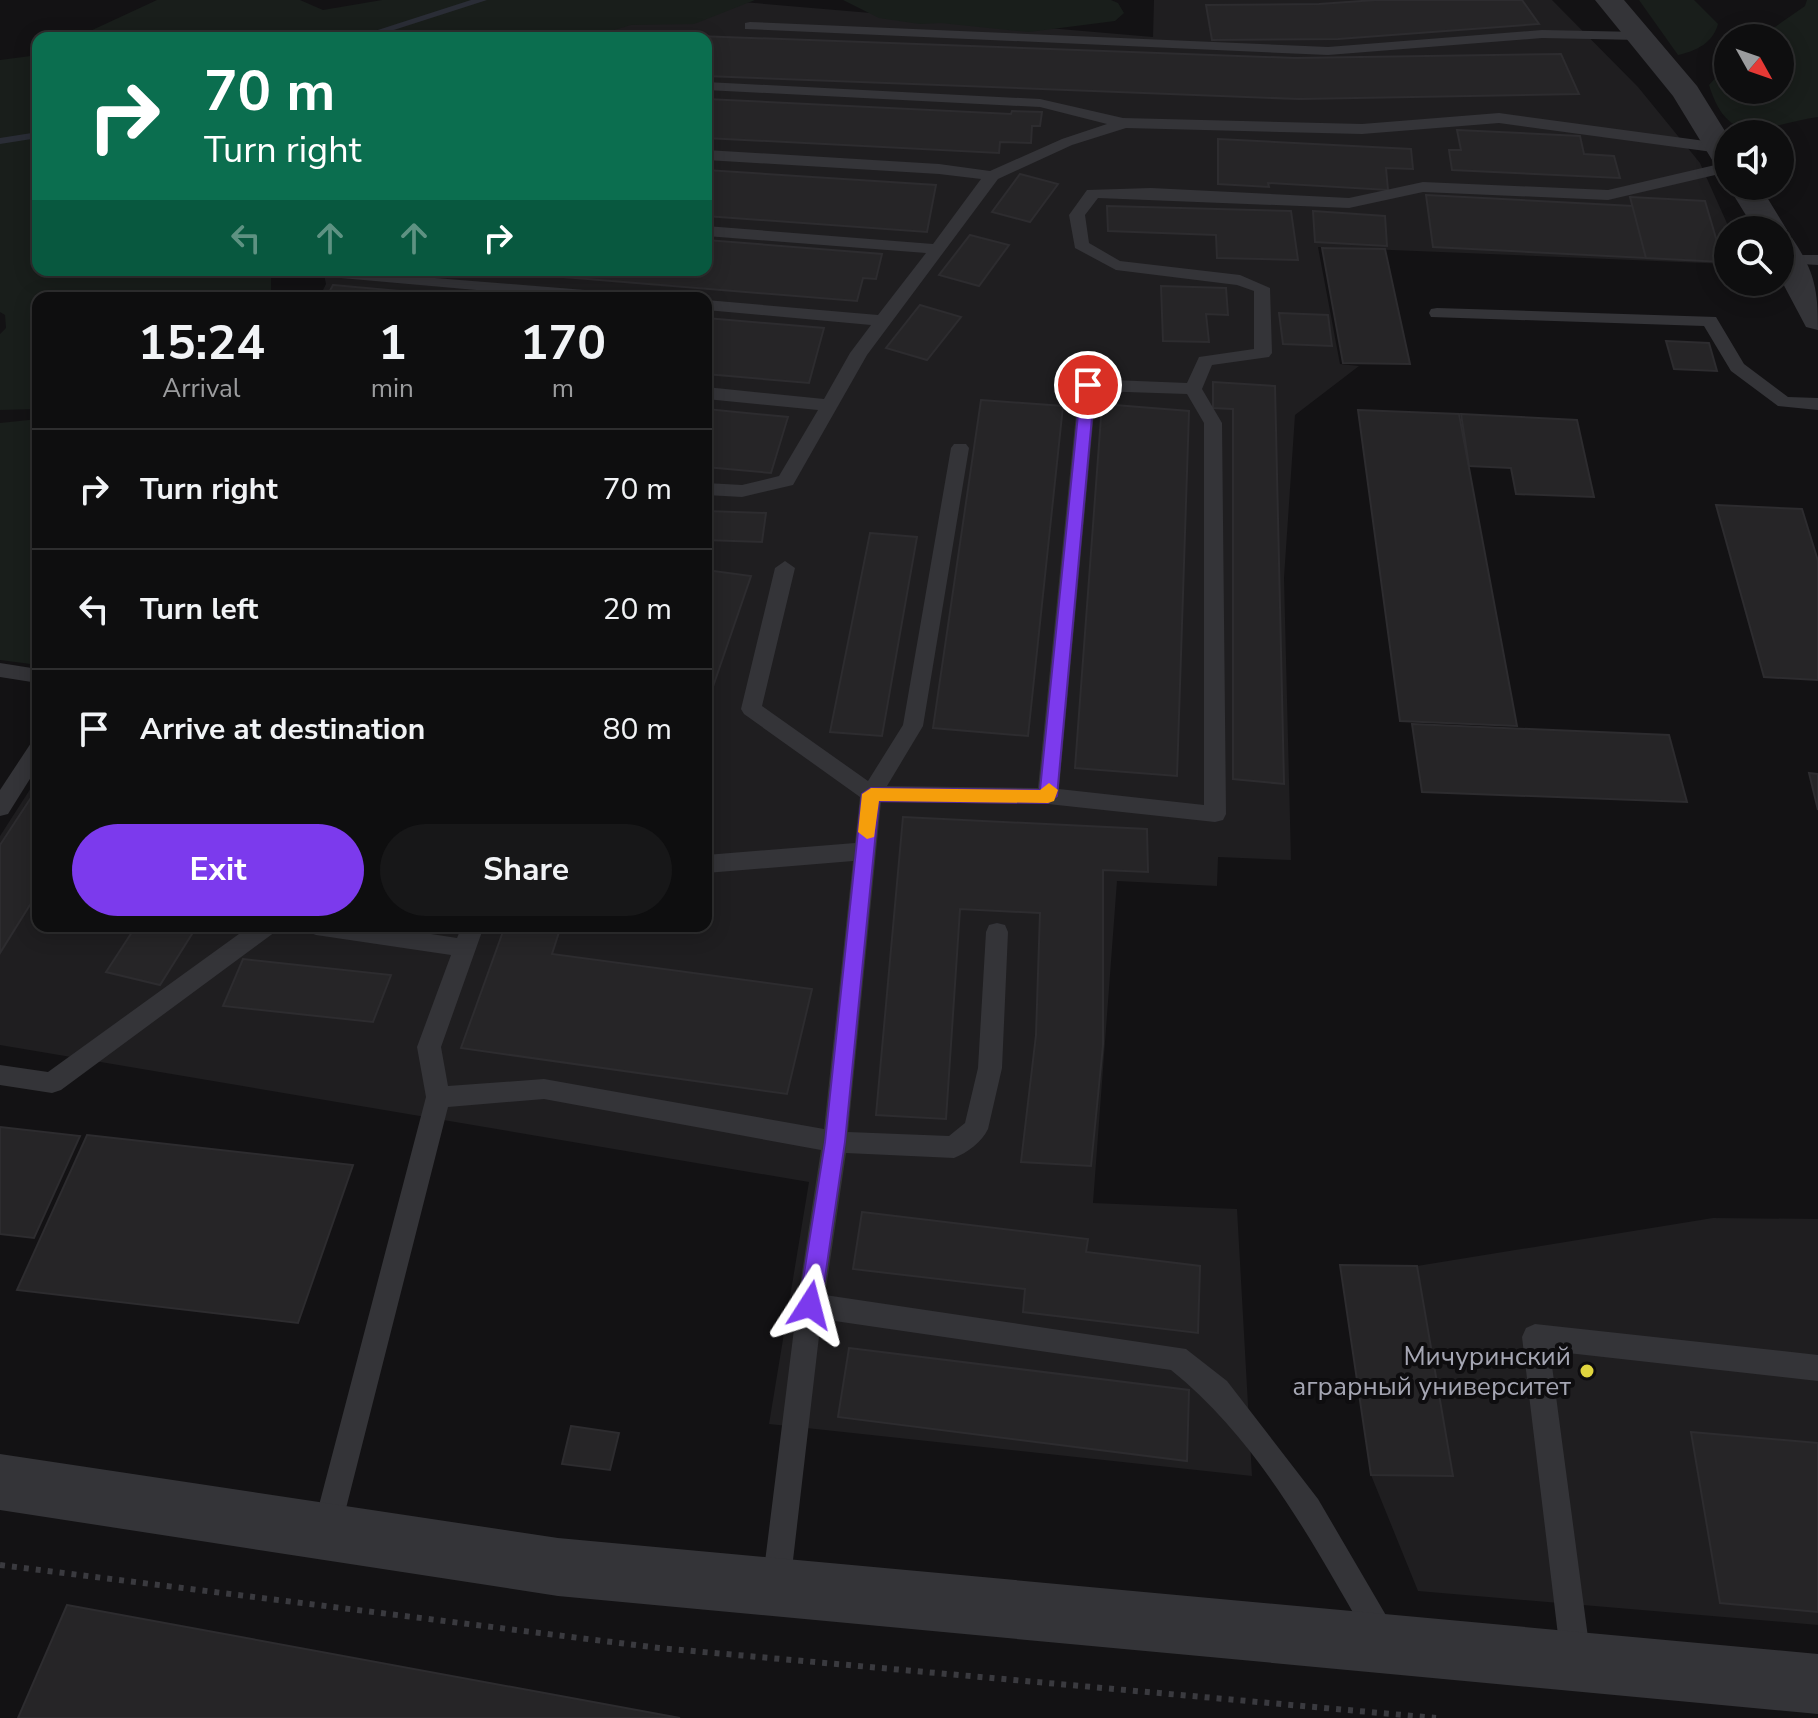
<!DOCTYPE html>
<meta charset="utf-8">
<style>
body{margin:0;font-family:"Nunito Sans",sans-serif;background:#171718;color:#f1f3f6;height:100vh;display:flex;flex-direction:column;font-size:30px;white-space:nowrap}
*{box-sizing:border-box;margin:0}
p{font-size:26px;color:#9b9c9e}
.icon{flex:none;width:44px;height:44px;fill:none;stroke:currentColor;stroke-width:2;stroke-linecap:round;stroke-linejoin:round}
.map{position:relative;flex:1;overflow:hidden}
.sheet{position:absolute;left:32px;top:292px;width:680px;height:640px;display:flex;flex-direction:column;background:#0e0e0f;border-radius:16px;box-shadow:0 4px 20px #0003,0 0 0 2px #2e2e2f}
.sheet>*{flex:none}
.hud{position:absolute;left:32px;top:32px;width:680px;height:244px;border-radius:16px;box-shadow:0 4px 20px #0003,0 0 0 2px #2e2e2f;background:#0b6e4f;color:#fff;overflow:hidden}
.needle{width:52px;rotate:130deg}
.tools{position:absolute;left:1714px;top:24px;display:grid;gap:16px}
.tools a{display:grid;place-items:center;width:80px;height:80px;border-radius:50%;background:#0e0e0f;box-shadow:0 4px 20px #0003,0 0 0 2px #2e2e2f;font-size:40px}
.pin{position:absolute;display:grid;place-items:center;width:68px;height:68px;color:#fff;margin:-34px;border:4px solid #fff;border-radius:50%;box-shadow:0 2px 8px #0007}
.me{position:absolute;width:88px;margin:-44px;rotate:9deg;stroke-linejoin:round;filter:drop-shadow(0 0 6px #0008)}
.turn{display:flex;align-items:center;gap:28px;height:168px;padding:0 40px;font-size:36px}
.turn .icon{width:104px;height:104px;stroke-width:2.5}
.turn b{display:block;font-size:56px;line-height:68px}
.lanes{display:flex;align-items:center;height:76px;padding:0 40px;background:#0003;justify-content:center;gap:40px;direction:ltr}
.lanes .off{opacity:.35}
.eta{display:flex;justify-content:space-evenly;align-items:center;height:136px;text-align:center}
.eta b{font-size:48px;font-weight:700;line-height:56px}
.button{display:flex;gap:16px;margin-top:auto;padding:16px 40px}
.button a{flex:1;height:92px;border-radius:48px;background:#7c3aed;color:#fff;font-size:32px;font-weight:700;line-height:92px;text-align:center}
.button a+a{background:#171718;color:#f1f3f6}
ul{padding:0;list-style:none}
li{display:flex;align-items:center;gap:24px;height:120px;padding:0 40px;border-top:2px solid #2e2e2f}
li div{flex:1}
li b{display:block;font-size:30px}
li em{font-style:normal}
.map>svg:first-child{display:block}
</style>
<div class="map">
<svg width="1818" height="1718" viewBox="0 0 1818 1718">
<rect width="100%" height="100%" fill="#131214"/>
<g fill="#1f1e20">
<path d="M719,0L1153,37L1154,0H1552L1638,87L1700,163L1730,230H1728V264L1318,247L1340,364L1359,366L1295,415L1284,578L1291,860L1218,857L1217,886L1117,881L1093,1203L1237,1209L1252,1476L769,1424L809,1182L0,1045V836L38,777V926H706V298H319L326,284L323,270H706V38H550Z"/>
<path d="M1713,1218L1818,1219V1625L1418,1591L1371,1475L1340,1265L1417,1266Z"/>
</g>
<g fill="#191e1b">
<path d="M157,0H300L323,10L382,0H755L694,24L631,25L587,38H75Z"/>
<path d="M843,0H1111L1118,3L1124,13L1115,21L1029,32L941,23L920,24L879,18Z"/>
<path d="M1639,0H1694L1718,24C1713,43 1696,51 1678,55Z"/>
<path d="M1807,0H1818V117C1767,124 1730,153 1709,85L1728,64V90H1780V38H1759L1805,6Z"/>
<path d="M38,55V270H271V298H38V409L0,410V334L6,328L5,315L0,312V60Z"/>
<path d="M38,419V665L0,660V423Z"/>
</g>
<g fill="none" stroke-linecap="round" stroke-linejoin="round">
<g fill="#2a2d36" fill-rule="evenodd">
<path d="M471,0H487L369,38H353Z"/>
<path d="M38,132V138L0,144V138Z"/>
</g>
</g>
<g fill="#262527" stroke="#2d2c2f" stroke-width="2">
<path d="M1376,0H1522L1539,24L1338,39L1212,40L1206,5L1319,4Z"/>
<path d="M618,33L1295,58L1561,54L1579,94L1299,99L706,76V38H616Z"/>
<path d="M706,99L1011,114L1012,111L1042,112L1040,126H1032L1031,143L1000,142L999,153L706,138Z"/>
<path d="M1457,130L1580,136L1584,154L1614,156L1620,178L1452,170L1449,150H1461Z"/>
<path d="M1218,139L1411,149L1413,169L1386,168L1388,190L1268,183L1269,187L1218,184Z"/>
<path d="M706,170L936,185L927,232L706,216Z"/>
<path d="M1020,174L1058,184L1030,222L992,212Z"/>
<path d="M1426,195L1633,206L1646,258L1433,247Z"/>
<path d="M1630,197L1705,201L1723,262L1646,258Z"/>
<path d="M1107,206L1291,211L1298,260L1217,258L1216,235L1108,231Z"/>
<path d="M1313,211L1385,216L1387,246L1315,242Z"/>
<path d="M970,235L1009,245L979,286L939,275Z"/>
<path d="M706,240L882,254L876,279L863,278L857,301L476,270H706Z"/>
<path d="M1322,248L1385,249L1410,364L1343,363Z"/>
<path d="M333,285L478,298H326Z"/>
<path d="M1161,286L1226,288L1228,315L1206,314L1209,342L1163,341Z"/>
<path d="M920,305L961,317L927,360L886,348Z"/>
<path d="M1279,313L1328,315L1332,346L1283,344Z"/>
<path d="M706,318L824,328L809,383L706,374Z"/>
<path d="M1666,341L1709,343L1717,371L1674,369Z"/>
<path d="M1213,382L1275,386L1284,784L1233,779V409L1213,408Z"/>
<path d="M981,400L1063,406L1028,736L933,728Z"/>
<path d="M1102,404L1189,411L1177,776L1075,768Z"/>
<path d="M706,409L788,417L771,473L706,467Z"/>
<path d="M1358,410L1459,414L1517,726L1400,721Z"/>
<path d="M1461,414L1577,420L1594,497L1516,494L1511,468L1469,466Z"/>
<path d="M1716,505L1802,509L1818,561V680L1764,677Z"/>
<path d="M706,511L766,513L762,542L706,540Z"/>
<path d="M870,533L917,537L882,736L830,732Z"/>
<path d="M706,570L751,576L706,707Z"/>
<path d="M1412,724L1669,735L1687,802L1422,792Z"/>
<path d="M1809,773L1818,774V810Z"/>
<path d="M38,787V892L0,953V845Z"/>
<path d="M903,817L1147,829L1148,872L1103,870V1045L1091,1166L1021,1162L1036,1035L1040,913L960,909L946,1119L876,1115Z"/>
<path d="M136,926H197L160,985L106,972Z"/>
<path d="M505,926H561L552,954L812,989L787,1094L461,1048Z"/>
<path d="M243,959L391,975L373,1022L223,1006Z"/>
<path d="M0,1127L80,1136L34,1238L0,1234Z"/>
<path d="M87,1135L353,1165L298,1323L17,1290Z"/>
<path d="M862,1212L1088,1239L1086,1252L1200,1266L1198,1333L1023,1312L1025,1289L853,1269Z"/>
<path d="M1340,1265L1417,1266L1453,1476L1371,1475Z"/>
<path d="M849,1348L1189,1390L1187,1461L838,1417Z"/>
<path d="M571,1426L619,1433L610,1470L562,1464Z"/>
<path d="M1691,1432L1818,1443V1612L1720,1603Z"/>
<path d="M67,1605L680,1718H18Z"/>
</g>
<g fill="none" stroke-linecap="round" stroke-linejoin="round">
<path stroke="#3a3a3f" stroke-width="6" stroke-dasharray="5 7" stroke-linecap="butt" d="M0,1565L659,1648L1436,1718"/>
<g fill="#343438" fill-rule="evenodd">
<path d="M750,22L1328,47L1542,30L1639,32L1646,36L1639,40L1542,38L1328,55L745,29V23Z"/>
<path d="M706,82L1040,99L1123,118L1362,124L1499,113L1720,143L1728,148L1720,153L1499,123L1362,134L1126,128L1072,145L998,179L867,355L793,485L742,497L706,495V483L742,485L779,476L818,410L706,399V387L824,399L850,353L871,325L706,310V300L878,315L926,253L706,236V226L933,244L981,179L939,174L706,160V150L939,164L990,171L1062,139L1107,124L1040,107L706,90Z"/>
<path d="M1728,162V172L1608,200L1423,192L1349,208L1098,198L1085,215L1089,243L1120,261L1240,275L1270,288L1272,353L1269,357L1212,365L1202,389L1222,423L1226,814L1223,820L1215,822L1048,804L881,802L848,1132L949,1136L965,1123L978,1068L986,932L989,925L997,923L1005,925L1008,932L1002,1068L988,1129C982,1142 967,1153 954,1158L846,1153L825,1295L1186,1349L1227,1381L1318,1499L1394,1629L1399,1639L1394,1649L1384,1654L1374,1649C1317,1551 1261,1442 1171,1370L821,1319L790,1586L786,1596L776,1600L766,1596L762,1586L797,1305L821,1150L544,1099L448,1107L340,1532L336,1542L326,1546L316,1542L312,1532L426,1097L417,1047L451,955L316,935L308,932L305,926H379L457,938L462,926H484L441,1047L448,1086L544,1079L824,1129L853,861L706,873V855L855,843L860,797L744,714L741,709L775,568L785,561L795,568L762,706L868,781L903,725L951,448L954,444H966L969,448L923,726L887,786L1038,788L1079,385L1088,379L1187,383L1199,357L1254,349V291L1237,285L1116,270L1075,248L1069,215L1087,190L1151,188L1349,198L1423,182L1608,190ZM1096,391L1187,394L1204,423V805L1059,789Z"/>
<path d="M1790,255H1818V265L1784,263L1782,260Z"/>
<path d="M335,270L622,293L630,298H565L341,278L335,277Z"/>
<path d="M1437,308L1716,317L1744,364L1788,397L1818,398V410L1778,406L1731,371L1704,326L1431,317L1429,313L1431,309Z"/>
<path d="M0,663L38,669V683L0,677Z"/>
<path d="M38,741V766L8,814L0,816V790L31,743Z"/>
<path d="M250,926H278L275,932L61,1090L52,1093L0,1085V1065L48,1072Z"/>
<path d="M1535,1324L1818,1355V1381L1550,1351L1591,1660L1586,1670L1576,1675L1566,1670L1561,1660L1522,1337L1526,1328Z"/>
</g>
<g fill="#343438" fill-rule="evenodd">
<path d="M1595,0H1624L1697,86L1728,136V170L1717,168L1673,96Z"/>
<path d="M1728,186H1760L1787,230L1783,236L1792,238C1815,272 1818,290 1818,330L1806,327L1780,278V230H1755Z"/>
<path d="M0,1454L558,1538L1818,1654V1714L558,1596L0,1510Z"/>
</g>
</g>
<path fill="#7c3aed" stroke="#51269a" stroke-width="2" d="M1088,380L1095,385L1057,796L1048,803L879,801L845,1142L821,1305L817,1312L810,1315L802,1312L799,1305L825,1142L862,794L871,788L1040,790L1081,385Z"/>
<path fill="#f59e0b" d="M1049,783L1058,790L1054,801L1048,803L879,801L874,837L867,839L858,832L862,794L871,788L1040,790Z"/>
<circle fill="#e0d53e" stroke="#0e0d0f" stroke-width="3" cx="1587" cy="1371" r="8"/>
<g text-anchor="middle" dominant-baseline="central" stroke-width="8" stroke-linejoin="round" paint-order="stroke">
<g font-size="26" fill="#a5a6b3" stroke="#0e0d0f" text-anchor="end">
<text x="1571" y="1356">Мичуринский<tspan x="1571" dy="30">аграрный университет</tspan></text>
</g>
</g>
</svg>
<div class="tools">
<a><svg class="needle" viewBox="-14 -14 28 28"><path d="M0-13l5 13h-10z" fill="#e53935"/><path d="M0 13l5-13h-10z" fill="#9b9c9e"/></svg></a>
<a><svg class="icon" aria-label="sound" viewBox="0 0 24 24"><path d="M4 9h4l5-4v14l-5-4H4zM17 9q2 3 0 6"/></svg></a>
<a><svg class="icon" aria-label="search" viewBox="0 0 24 24"><circle cx="10" cy="10" r="6"/><path d="M15 15l6 6"/></svg></a>
</div>
<div class="pin" style="left:1088px;top:385px;background:#d93025"><svg class="icon" aria-label="arrive" viewBox="0 0 24 24"><path d="M6 21V4h12l-3 4 3 4H6"/></svg></div>
<svg class="me" style="left:810px;top:1305px" viewBox="-20 -20 40 40"><path d="M0-17L14 15 0 8-14 15z" fill="#7c3aed" stroke="#fff" stroke-width="4"/></svg>
<div class="hud">
<div class="turn"><svg class="icon" aria-label="right" viewBox="0 0 24 24"><path d="M7 20v-9h11M14 6l5 5-5 5"/></svg><div><b>70 m</b>Turn right</div></div>
<div class="lanes"><svg class="icon off" aria-label="left" viewBox="0 0 24 24"><path d="M17 20v-9H6M10 6l-5 5 5 5"/></svg><svg class="icon off" aria-label="ahead" viewBox="0 0 24 24"><path d="M12 20V5M6 11l6-6 6 6"/></svg><svg class="icon off" aria-label="ahead" viewBox="0 0 24 24"><path d="M12 20V5M6 11l6-6 6 6"/></svg><svg class="icon" aria-label="right" viewBox="0 0 24 24"><path d="M7 20v-9h11M14 6l5 5-5 5"/></svg></div>
</div>
<section class="sheet">
<div class="eta">
<div><b>15:24</b><p>Arrival</p></div>
<div><b>1</b><p>min</p></div>
<div><b>170</b><p>m</p></div>
</div>
<ul>
<li><svg class="icon" aria-label="right" viewBox="0 0 24 24"><path d="M7 20v-9h11M14 6l5 5-5 5"/></svg><div><b>Turn right</b></div><em>70 m</em></li>
<li><svg class="icon" aria-label="left" viewBox="0 0 24 24"><path d="M17 20v-9H6M10 6l-5 5 5 5"/></svg><div><b>Turn left</b></div><em>20 m</em></li>
<li><svg class="icon" aria-label="arrive" viewBox="0 0 24 24"><path d="M6 21V4h12l-3 4 3 4H6"/></svg><div><b>Arrive at destination</b></div><em>80 m</em></li>
</ul>
<div class="button"><a>Exit</a><a>Share</a></div>
</section>
</div>
